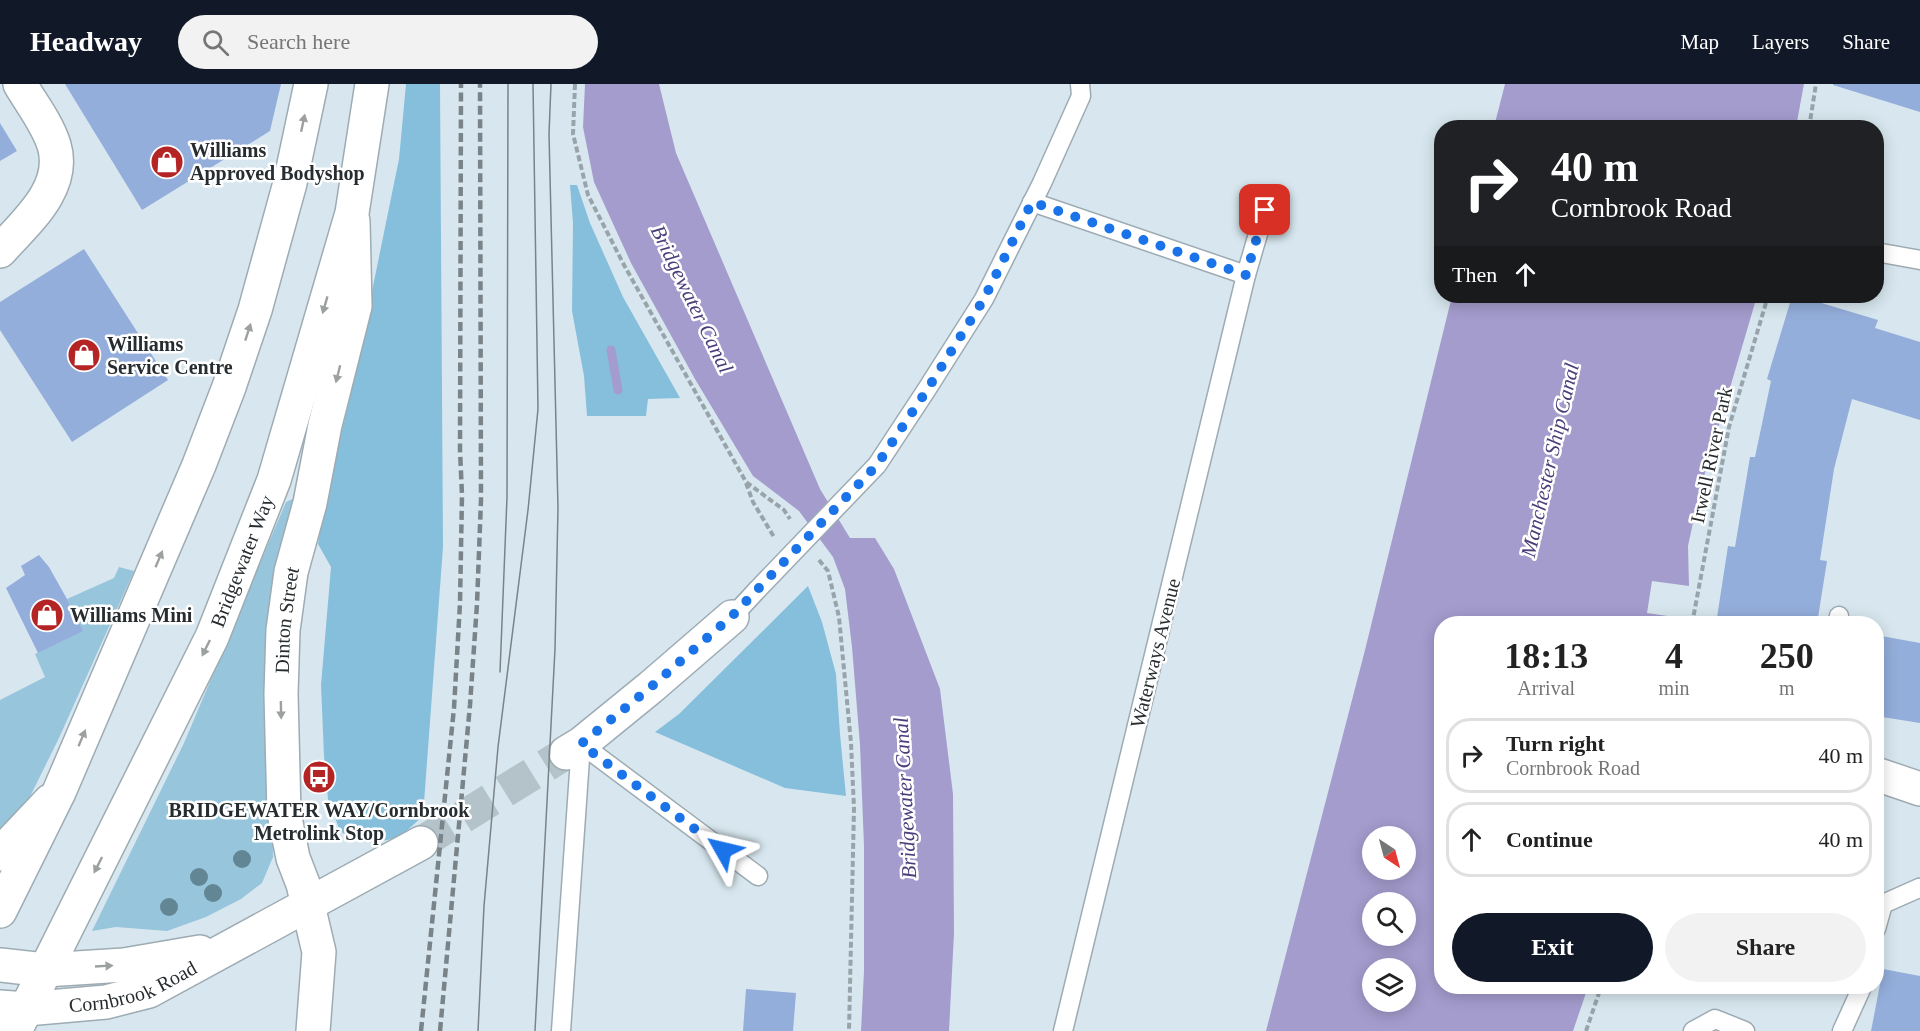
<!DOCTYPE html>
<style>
body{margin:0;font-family:"Times New Roman",serif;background:#f2f2f2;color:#222;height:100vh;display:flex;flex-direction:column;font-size:22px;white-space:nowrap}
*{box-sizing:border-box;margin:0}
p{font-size:20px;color:#767676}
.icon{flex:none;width:33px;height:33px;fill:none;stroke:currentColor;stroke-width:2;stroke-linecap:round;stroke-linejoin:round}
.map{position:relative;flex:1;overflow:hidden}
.side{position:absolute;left:1434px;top:532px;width:450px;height:378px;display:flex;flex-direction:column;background:#fff;border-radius:24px;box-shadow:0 3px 15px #0003}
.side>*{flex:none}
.top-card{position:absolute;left:1434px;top:36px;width:450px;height:183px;border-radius:24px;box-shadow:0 3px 15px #0003;background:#202124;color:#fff;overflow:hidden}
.needle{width:39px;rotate:144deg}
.fabs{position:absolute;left:1362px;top:742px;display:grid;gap:12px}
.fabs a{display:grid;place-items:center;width:54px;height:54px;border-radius:50%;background:#fff;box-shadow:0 3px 15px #0003;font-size:30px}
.pin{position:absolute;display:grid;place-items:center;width:51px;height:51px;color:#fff;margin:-26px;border-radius:12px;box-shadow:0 3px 9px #0006}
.me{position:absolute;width:66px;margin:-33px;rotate:307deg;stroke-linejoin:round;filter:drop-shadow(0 0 4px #0008)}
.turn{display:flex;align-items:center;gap:21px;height:126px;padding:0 18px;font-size:27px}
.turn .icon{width:78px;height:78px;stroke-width:2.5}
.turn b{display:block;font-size:42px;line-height:51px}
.then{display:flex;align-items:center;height:57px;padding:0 18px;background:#0003;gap:12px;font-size:22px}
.eta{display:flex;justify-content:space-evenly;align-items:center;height:102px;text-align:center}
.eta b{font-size:36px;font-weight:600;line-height:42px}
.action{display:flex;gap:12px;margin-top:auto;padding:12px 18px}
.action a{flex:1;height:69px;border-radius:36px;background:#111827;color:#fff;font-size:24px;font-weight:600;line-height:69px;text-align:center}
.action a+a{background:#f2f2f2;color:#222}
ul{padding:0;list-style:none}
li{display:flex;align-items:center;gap:18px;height:75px;margin:0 12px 9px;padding:0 6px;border:3px solid #e0e0e0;border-radius:24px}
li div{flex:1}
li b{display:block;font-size:22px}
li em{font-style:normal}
header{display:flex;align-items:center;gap:36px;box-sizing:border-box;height:84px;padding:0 30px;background:#111827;color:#fff}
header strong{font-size:28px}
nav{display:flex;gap:33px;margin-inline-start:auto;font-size:21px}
.search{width:420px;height:54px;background:#f2f2f2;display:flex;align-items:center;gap:15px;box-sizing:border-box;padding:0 21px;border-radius:33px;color:#767676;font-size:22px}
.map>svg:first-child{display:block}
</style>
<header>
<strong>Headway</strong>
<div class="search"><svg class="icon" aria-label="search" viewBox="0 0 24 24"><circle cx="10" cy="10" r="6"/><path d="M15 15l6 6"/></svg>Search here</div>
<nav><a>Map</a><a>Layers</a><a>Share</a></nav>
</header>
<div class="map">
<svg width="1920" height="947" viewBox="0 0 1920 947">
<rect width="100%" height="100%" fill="#d8e7ef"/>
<g fill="#97c5dc">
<path d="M295,414L271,685L273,773L262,799L241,815L206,833L167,847L116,843L92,847L184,659L286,418Z"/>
<path d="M119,483L134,487L59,654L16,741L0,757V616L45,593L35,570L82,547L67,515L114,494Z"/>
</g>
<g fill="#86bfdb">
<path d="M406,0H440L443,463L423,732L402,751L388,756L366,758L352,755L340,747L328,715L324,672L321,601L331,483L318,460L327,408L351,310L399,75Z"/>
<path d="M570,101H577L590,139L623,213L680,314L648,315L646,332H587L584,292L572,227L573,139Z"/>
<path d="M808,502L822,538L836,590L840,650L846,712L785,704L655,648L679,630Z"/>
</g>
<g fill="#a49ccd" fill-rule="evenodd">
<path d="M585,0H659L676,69L820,405L850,454H875L894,485L940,605L953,710L954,849L949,947H861L864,887V762L860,661L852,563L845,505L833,473L799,427L753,392L695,295L631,179L594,98L583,43Z"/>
<path d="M1505,0H1804L1796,43H1494Z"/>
<path d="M1452,212H1757L1700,406L1688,462L1689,502L1652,497L1647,529L1688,535L1687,540H1442V903H1588L1573,947H1266L1365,566ZM1372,753H1406V786H1372ZM1372,819H1406V852H1372ZM1372,885H1406V918H1372Z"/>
</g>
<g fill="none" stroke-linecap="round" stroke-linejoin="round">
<path stroke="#a49ccd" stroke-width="9" d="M611,266L618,306"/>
</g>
<g fill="#94aedb">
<path d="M65,0H281L270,47L142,126Z"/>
<path d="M1833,0H1920V28L1833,1Z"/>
<path d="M0,39L17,67L0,77Z"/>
<path d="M84,165L168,296L72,358L0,246V218Z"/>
<path d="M1792,212H1798L1878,236L1875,244L1920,258V336L1852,315L1834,385L1820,476L1827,477L1817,540H1716L1728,462L1735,463L1750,373H1755L1771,297L1767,295Z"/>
<path d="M39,471L49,483L67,515L83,547L38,569L6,504L25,491L21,482Z"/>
<path d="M1876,551L1920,559V639L1876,632Z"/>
<path d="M1883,885L1920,892V947H1871Z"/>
<path d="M746,905L796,909L793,947H743Z"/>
</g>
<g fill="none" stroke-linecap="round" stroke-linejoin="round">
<path stroke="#b4c2c9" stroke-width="33" stroke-dasharray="33 16" stroke-linecap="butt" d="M421,759L566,669"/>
<defs>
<g id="service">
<path d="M1032,118L1246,191"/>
<path d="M1876,168L1920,176"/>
<path d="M877,381L927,305L984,215L1042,99L1081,12L1080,0"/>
<path d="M732,533L757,506"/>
<path d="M1837,540L1839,532"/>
<path d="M581,660L758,792"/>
<path d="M1876,845L1883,820L1919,804L1920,805"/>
<path d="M561,947L581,660"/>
<path d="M1063,947L1246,191L1265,126"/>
<path d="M1693,947L1715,935L1745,947"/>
<path d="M1842,947L1862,903"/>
</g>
<g id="minor">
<path d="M0,167C26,138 67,104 54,61C47,39 31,19 20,0"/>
<path d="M566,669L581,660L651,603L732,533"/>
<path d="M1876,690L1920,705"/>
<path d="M45,886L124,881L200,868"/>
<path id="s1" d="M26,925L106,918L149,907L421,759"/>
<path id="s2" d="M313,947L319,868L303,800L293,774L284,729L281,610L283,546L291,488L310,419L325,341L355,222L353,137"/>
</g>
<g id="primary">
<path d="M0,770L50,717"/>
<path d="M0,881L45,886"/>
<path d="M0,923L26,925"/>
</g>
<g id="trunk">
<path d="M0,827L59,708L199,381L229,303L255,226L290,99L311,0"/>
<path id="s3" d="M15,947L212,553L274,396L352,129L372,0"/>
</g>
</defs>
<use href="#service" stroke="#9dabb3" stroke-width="21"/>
<use href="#minor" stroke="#9dabb3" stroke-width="36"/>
<use href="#primary" stroke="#9dabb3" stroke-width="36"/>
<use href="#trunk" stroke="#9dabb3" stroke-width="36"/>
<g stroke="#98a4aa" stroke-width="4" stroke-dasharray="6 3" stroke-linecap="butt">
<path d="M575,0L573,50L588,111L624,181L746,398L784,426L790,435"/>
<path d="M1809,44L1816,0"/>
<path d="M746,399L753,418L774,453"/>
<path d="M819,476L828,487L839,533L851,659L854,724L849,947"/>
<path d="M1692,540L1729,343L1768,212"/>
<path d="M1586,947L1601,903"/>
</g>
<use href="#service" stroke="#fff" stroke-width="18"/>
<use href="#minor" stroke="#fff" stroke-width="33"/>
<use href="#primary" stroke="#fff" stroke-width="33"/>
<use href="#trunk" stroke="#fff" stroke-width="33"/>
<g stroke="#798388" stroke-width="1.5">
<path d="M500,588L507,413L508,0"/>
<path d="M478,947L484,822L498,663L528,426L538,325L533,0"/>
<path d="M535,947L555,565L558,424L549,50L551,0"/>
</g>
<g stroke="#798388" stroke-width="4.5" stroke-dasharray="9 4.5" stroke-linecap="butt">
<path d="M421,947L454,624L460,519L462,411L460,366L461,0"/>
<path d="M440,947L470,621L477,520L481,416L480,0"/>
</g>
<defs>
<path id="service-bridge" d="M757,506L877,381"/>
</defs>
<use href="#service-bridge" stroke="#9dabb3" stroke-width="21" stroke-linecap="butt"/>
<use href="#service-bridge" stroke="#fff" stroke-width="18"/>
</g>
<g fill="#638695">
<circle cx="242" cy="775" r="9"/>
<circle cx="199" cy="793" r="9"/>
<circle cx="213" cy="809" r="9"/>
<circle cx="169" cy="823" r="9"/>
</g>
<defs><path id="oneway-solid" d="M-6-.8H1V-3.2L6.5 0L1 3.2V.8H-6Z" transform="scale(1.5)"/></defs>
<g fill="#9da0a1">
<use href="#oneway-solid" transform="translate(303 39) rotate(-78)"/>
<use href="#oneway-solid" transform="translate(325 221) rotate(106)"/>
<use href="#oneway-solid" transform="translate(248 248) rotate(-72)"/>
<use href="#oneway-solid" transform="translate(338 290) rotate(104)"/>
<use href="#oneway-solid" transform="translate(159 475) rotate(-67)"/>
<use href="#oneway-solid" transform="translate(206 564) rotate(116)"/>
<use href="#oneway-solid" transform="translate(281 626) rotate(89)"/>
<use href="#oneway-solid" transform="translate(82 654) rotate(-67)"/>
<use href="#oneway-solid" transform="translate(98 781) rotate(117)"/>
<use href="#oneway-solid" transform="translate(104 882) rotate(-3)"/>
</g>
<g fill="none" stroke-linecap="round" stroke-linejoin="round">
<path stroke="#1a73e8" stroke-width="10" stroke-dasharray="0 18" d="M723,766L581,660L651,603L732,532L877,381L927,306L984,215L1032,118L1246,191L1265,126"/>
</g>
<defs>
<symbol id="shop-disc" viewBox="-11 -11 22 22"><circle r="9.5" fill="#b42425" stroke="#fff"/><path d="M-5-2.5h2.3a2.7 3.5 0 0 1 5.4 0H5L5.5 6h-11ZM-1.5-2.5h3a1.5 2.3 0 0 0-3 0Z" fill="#fff"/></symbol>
<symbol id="bus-disc" viewBox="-11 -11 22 22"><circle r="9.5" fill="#b42425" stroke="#fff"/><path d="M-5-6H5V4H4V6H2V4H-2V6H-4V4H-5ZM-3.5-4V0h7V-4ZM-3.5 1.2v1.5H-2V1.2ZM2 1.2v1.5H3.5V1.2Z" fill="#fff"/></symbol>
</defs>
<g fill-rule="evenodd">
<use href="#shop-disc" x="148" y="59" width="38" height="38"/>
<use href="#shop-disc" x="65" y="252" width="38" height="38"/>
<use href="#shop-disc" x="28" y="512" width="38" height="38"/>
<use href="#bus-disc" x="300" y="674" width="38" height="38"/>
</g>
<g text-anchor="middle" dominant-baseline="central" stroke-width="5" stroke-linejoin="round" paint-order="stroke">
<g font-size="20" font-weight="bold" fill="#262c2f" stroke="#fff" text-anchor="start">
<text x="190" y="66">Williams<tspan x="190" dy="23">Approved Bodyshop</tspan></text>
<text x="107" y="260">Williams<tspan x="107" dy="23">Service Centre</tspan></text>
<text x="70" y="531">Williams Mini</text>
<text x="319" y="726" text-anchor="middle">BRIDGEWATER WAY/Cornbrook<tspan x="319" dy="23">Metrolink Stop</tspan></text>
</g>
<g font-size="20" fill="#262c2f" stroke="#fff">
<text transform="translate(1711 371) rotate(-78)">Irwell River Park</text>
<text stroke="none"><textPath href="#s3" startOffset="522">Bridgewater Way</textPath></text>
<text stroke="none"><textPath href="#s2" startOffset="416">Dinton Street</textPath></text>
<text transform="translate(1155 569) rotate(-76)">Waterways Avenue</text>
<text stroke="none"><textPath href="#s1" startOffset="110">Cornbrook Road</textPath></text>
</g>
<g font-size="21" font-style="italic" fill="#4c3d7b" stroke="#fff">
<text transform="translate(692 215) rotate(64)">Bridgewater Canal</text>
<text transform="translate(1550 376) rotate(-77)">Manchester Ship Canal</text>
<text transform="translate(905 714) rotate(-93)">Bridgewater Canal</text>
</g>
</g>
</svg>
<div class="fabs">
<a><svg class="needle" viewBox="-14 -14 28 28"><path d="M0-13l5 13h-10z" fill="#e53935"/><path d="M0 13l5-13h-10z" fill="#767676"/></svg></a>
<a><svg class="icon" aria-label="search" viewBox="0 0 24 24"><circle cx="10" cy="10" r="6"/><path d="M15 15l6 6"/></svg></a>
<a><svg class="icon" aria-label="layers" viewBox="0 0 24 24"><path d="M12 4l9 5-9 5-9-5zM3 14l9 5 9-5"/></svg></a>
</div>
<div class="pin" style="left:1265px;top:126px;background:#d93025"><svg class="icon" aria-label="arrive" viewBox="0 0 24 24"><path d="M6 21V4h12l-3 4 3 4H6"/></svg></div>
<svg class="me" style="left:723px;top:766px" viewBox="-20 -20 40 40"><path d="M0-17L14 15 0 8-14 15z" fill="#1a73e8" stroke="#fff" stroke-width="4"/></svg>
<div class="top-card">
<div class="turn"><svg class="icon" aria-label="right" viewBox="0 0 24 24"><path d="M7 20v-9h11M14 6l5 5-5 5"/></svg><div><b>40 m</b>Cornbrook Road</div></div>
<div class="then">Then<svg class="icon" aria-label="ahead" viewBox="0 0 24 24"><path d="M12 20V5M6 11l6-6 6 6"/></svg></div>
</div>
<section class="side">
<div class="eta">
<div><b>18:13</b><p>Arrival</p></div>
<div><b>4</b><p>min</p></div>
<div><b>250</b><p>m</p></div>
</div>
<ul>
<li><svg class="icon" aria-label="right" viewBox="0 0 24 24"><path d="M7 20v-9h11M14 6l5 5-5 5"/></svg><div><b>Turn right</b><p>Cornbrook Road</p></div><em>40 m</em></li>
<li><svg class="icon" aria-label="ahead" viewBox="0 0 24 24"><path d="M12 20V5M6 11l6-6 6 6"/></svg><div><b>Continue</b></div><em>40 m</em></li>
</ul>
<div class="action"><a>Exit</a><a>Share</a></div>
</section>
</div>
